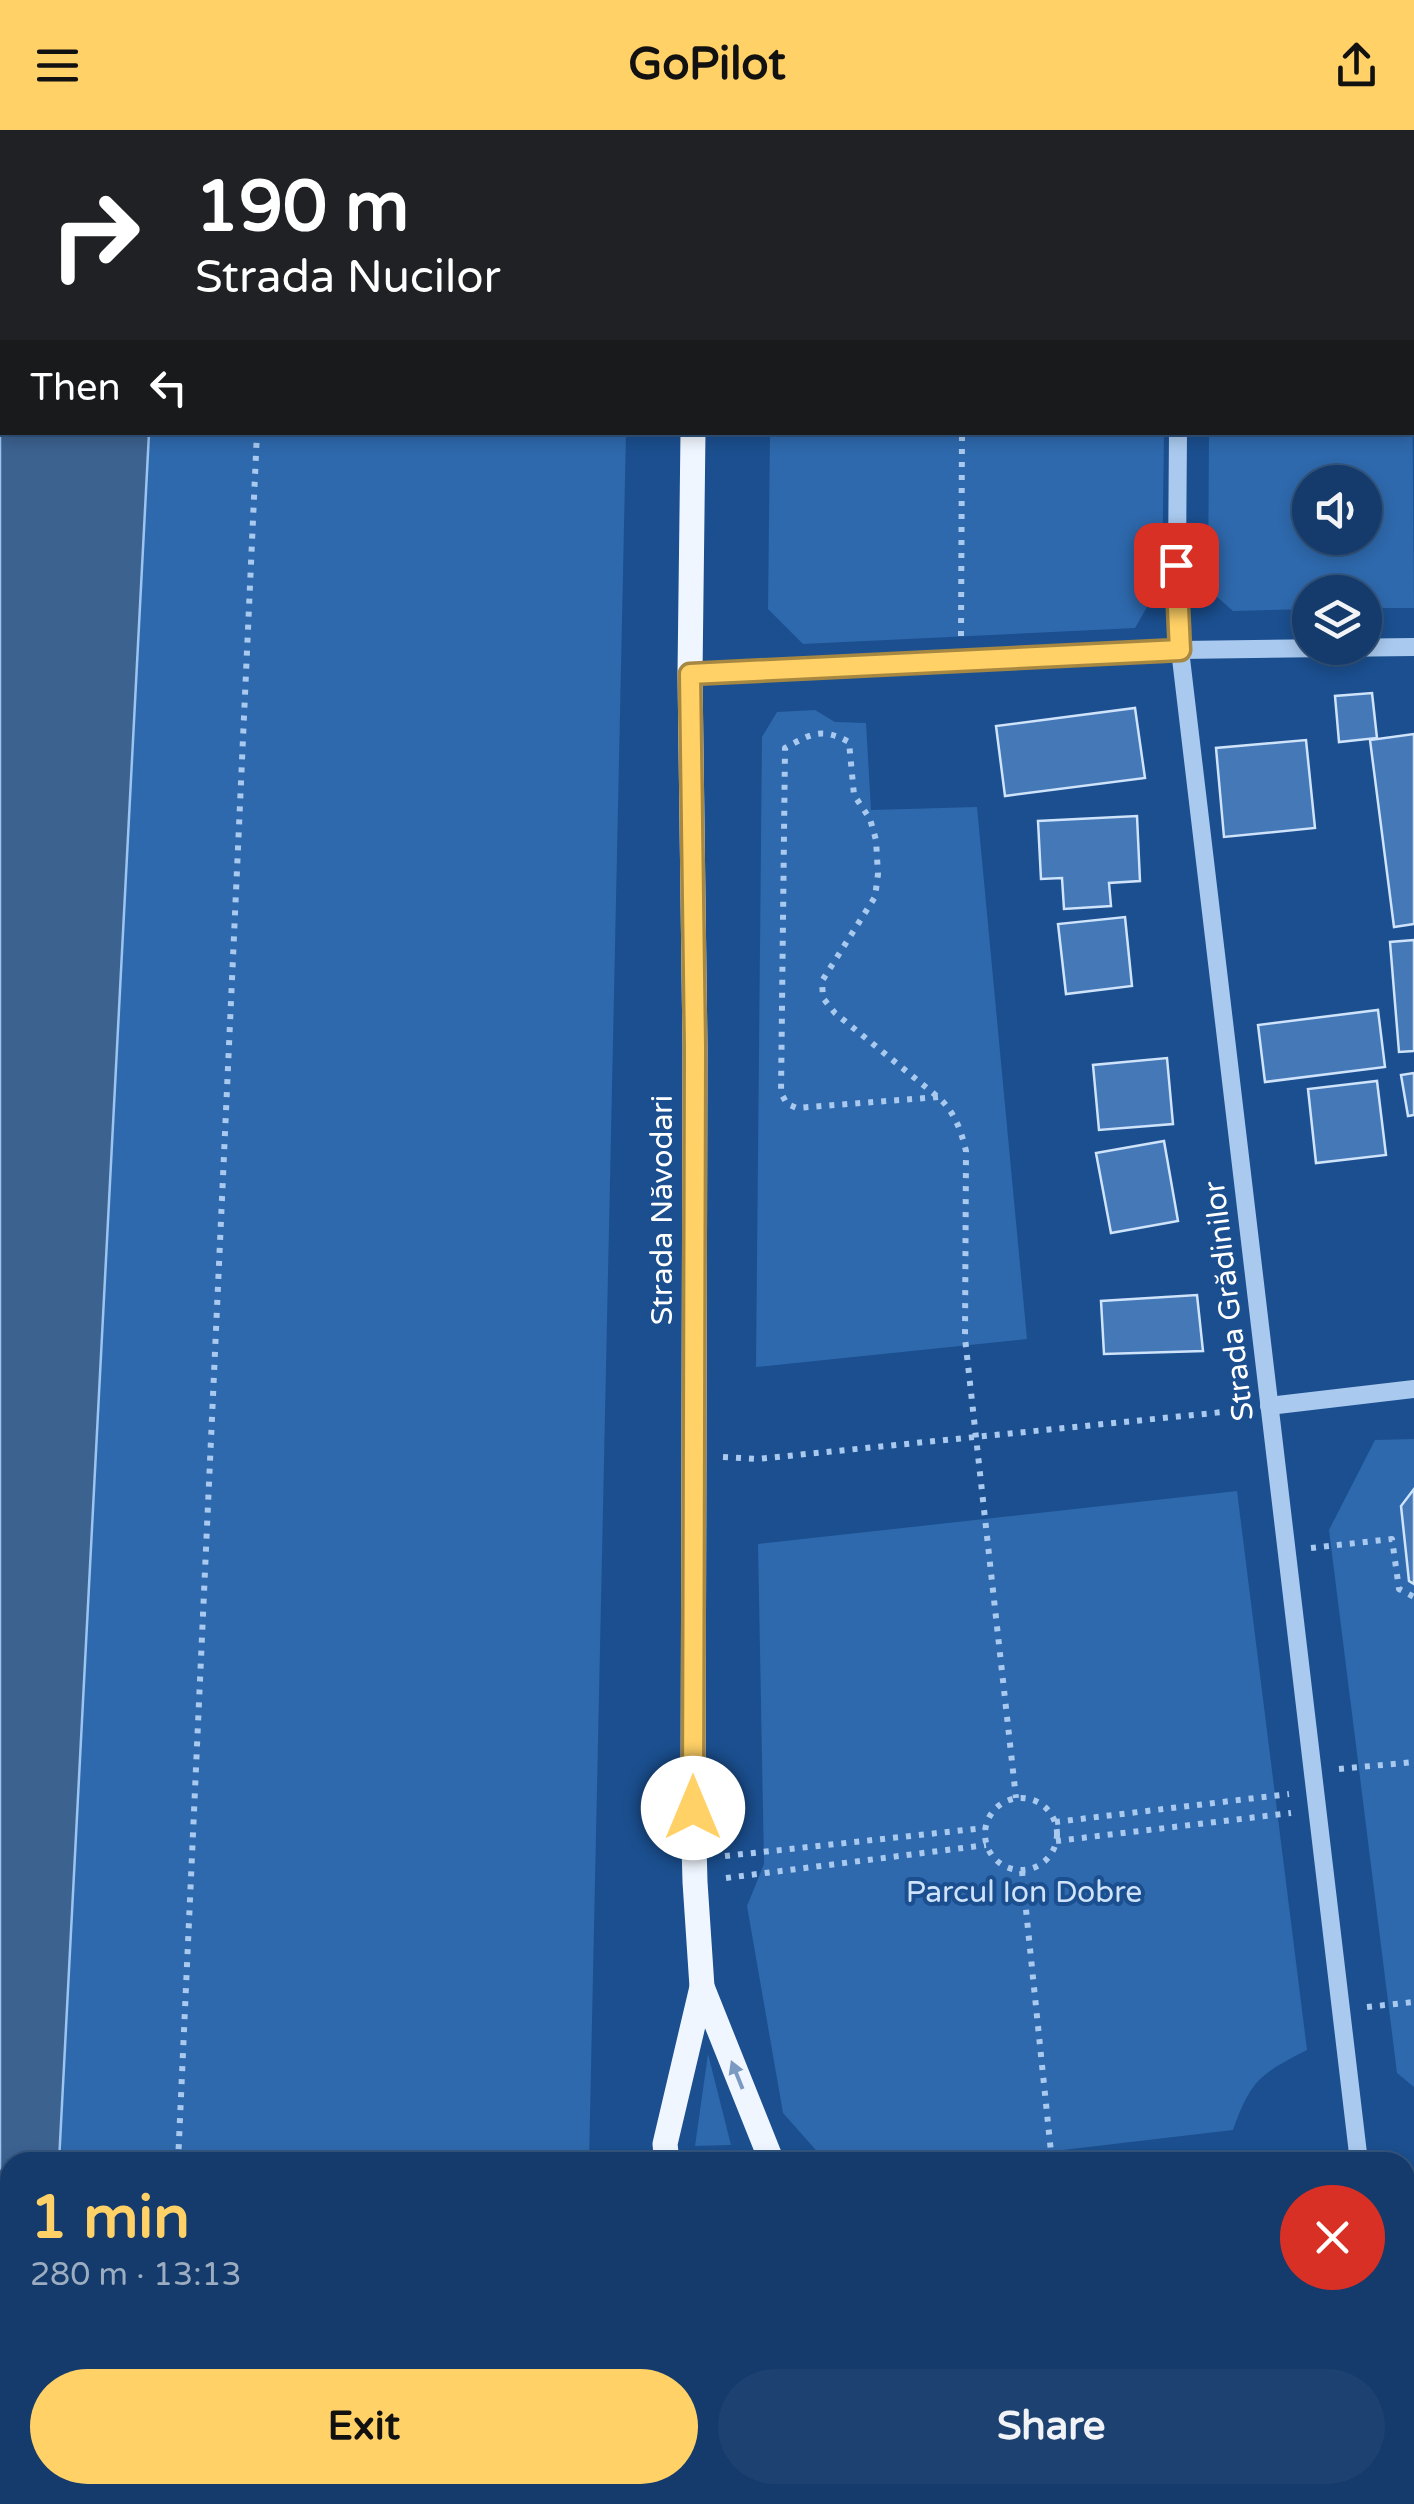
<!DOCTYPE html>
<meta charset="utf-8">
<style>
body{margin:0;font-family:"Varela Round",sans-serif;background:#1d4271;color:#f1f3f6;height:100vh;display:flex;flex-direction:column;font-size:38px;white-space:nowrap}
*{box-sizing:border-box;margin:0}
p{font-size:32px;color:#9dadc1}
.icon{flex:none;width:55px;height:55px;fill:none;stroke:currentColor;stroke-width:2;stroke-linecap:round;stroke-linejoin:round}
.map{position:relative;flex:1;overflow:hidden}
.side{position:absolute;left:0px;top:2022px;width:1415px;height:352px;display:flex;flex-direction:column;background:#143b6b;border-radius:30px 30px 0 0;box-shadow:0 5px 15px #0003,0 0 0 2px #33557e}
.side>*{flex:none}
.hud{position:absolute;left:0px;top:0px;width:1415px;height:305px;box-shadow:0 5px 15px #0003,0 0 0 2px #33557e;background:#202124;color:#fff;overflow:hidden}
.fabs{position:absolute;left:1292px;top:335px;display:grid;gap:20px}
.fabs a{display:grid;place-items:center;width:90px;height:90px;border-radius:50%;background:#143b6b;box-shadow:0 5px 15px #0003,0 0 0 2px #33557e;font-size:50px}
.pin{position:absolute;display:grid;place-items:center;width:85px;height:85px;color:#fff;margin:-42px;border-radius:20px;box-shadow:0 5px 15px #0006}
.me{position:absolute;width:110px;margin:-55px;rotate:0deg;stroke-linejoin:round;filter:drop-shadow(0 0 8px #0008)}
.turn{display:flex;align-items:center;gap:35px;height:210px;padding:0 30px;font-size:45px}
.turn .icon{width:130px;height:130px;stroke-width:2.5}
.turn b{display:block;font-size:70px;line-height:85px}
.then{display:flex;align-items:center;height:95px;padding:0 30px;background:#0003;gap:20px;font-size:38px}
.round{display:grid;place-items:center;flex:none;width:105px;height:105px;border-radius:52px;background:#1d4271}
.headline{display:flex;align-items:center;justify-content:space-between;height:170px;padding:0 30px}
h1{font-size:60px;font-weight:700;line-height:75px;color:#ffd166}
.cta{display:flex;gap:20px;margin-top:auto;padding:20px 30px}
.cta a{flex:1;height:115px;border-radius:60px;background:#ffd166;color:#111;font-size:40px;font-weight:700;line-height:115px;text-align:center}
.cta a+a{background:#1d4271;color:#f1f3f6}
header{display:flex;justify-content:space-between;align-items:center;height:130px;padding:0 30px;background:#ffd166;color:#111;font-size:45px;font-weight:700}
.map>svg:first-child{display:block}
</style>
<header><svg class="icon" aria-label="menu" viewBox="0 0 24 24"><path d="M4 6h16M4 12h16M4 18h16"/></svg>GoPilot<svg class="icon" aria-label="share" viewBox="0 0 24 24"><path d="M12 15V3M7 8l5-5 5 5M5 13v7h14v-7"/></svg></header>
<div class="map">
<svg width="1414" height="2374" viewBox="0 0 1414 2374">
<rect width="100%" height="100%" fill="#1b4f8f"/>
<g fill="#2e69ad" fill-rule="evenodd">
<path d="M165,0H632V2H164Z"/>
<path d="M1412,239L1414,478H1365V462H1310V479L1233,481L1208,459L1209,303L1412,302ZM1310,352H1365V408H1310Z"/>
<path d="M149,303H626L589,2032H59Z"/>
<path d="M770,303H1164L1162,451L1135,498L803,514L768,479Z"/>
<path d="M815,580L835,592L866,593L871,680L977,677L1027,1209L756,1237L762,607L777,582Z"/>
<path d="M1414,1309V1957L1397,1943L1329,1400L1375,1310Z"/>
<path d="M1237,1361L1307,1920C1260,1944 1251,1950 1233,2000L962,2032H856L822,2027L783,1983L747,1776L764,1734L758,1414Z"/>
<path d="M708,1924L731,2015L695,2016Z"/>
<path d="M39,2365H594L595,2374H39Z"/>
</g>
<path fill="#3c6290" stroke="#9cc4f0" stroke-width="2.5" d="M0,0H165L164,2H2V302L149,303L59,2032H10V2365H39V2374H0Z"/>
<g fill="#4478b7" stroke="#cfe3fa" stroke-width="2.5">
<rect x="1234" y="0" width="91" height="2"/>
<path d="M1372,563L1377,608L1339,612L1335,566Z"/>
<path d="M1135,578L1145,648L1005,666L996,596Z"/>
<path d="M1414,604V794L1394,797L1370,610Z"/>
<path d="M1306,610L1315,698L1224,707L1216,618Z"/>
<path d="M1137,686L1140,751L1109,753L1111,776L1064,779L1062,748L1041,749L1038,691Z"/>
<path d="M1125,787L1132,856L1066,864L1058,794Z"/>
<path d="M1414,810V921L1399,922L1390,812Z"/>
<path d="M1378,880L1385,937L1265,952L1258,895Z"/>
<path d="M1167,928L1173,994L1099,1000L1093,935Z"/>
<path d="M1414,943V985L1408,986L1401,945Z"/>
<path d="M1377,951L1386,1025L1316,1033L1308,959Z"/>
<path d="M1164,1011L1178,1091L1111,1103L1096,1023Z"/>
<path d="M1197,1165L1203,1221L1104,1224L1101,1171Z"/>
<path d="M1414,1359V1454L1409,1451L1401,1376Z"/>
<path d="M1029,2365H1117V2373L1034,2374V2367Z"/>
</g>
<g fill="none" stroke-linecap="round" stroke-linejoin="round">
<g stroke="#a9c9ee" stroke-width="6" stroke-dasharray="5 8" stroke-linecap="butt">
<path d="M270,2V0"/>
<path d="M863,2V0"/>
<path d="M961,506L962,302"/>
<path d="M938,967L797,978L787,974L781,963L785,618C811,604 821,597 849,612L854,665L870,689L876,710L878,744L875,767L822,851L823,868L835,883L938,967C954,981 961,1000 966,1021L965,1208L1016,1668"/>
<path d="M723,1327L757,1329L1243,1280"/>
<path d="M1311,1418L1392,1409L1399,1459L1414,1467"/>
<path d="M1339,1639L1414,1632"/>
<circle cx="1021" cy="1704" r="36"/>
<path d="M1055,1692L1289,1664"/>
<path d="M1056,1711L1291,1683"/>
<path d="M725,1726L984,1698"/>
<path d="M1022,1741L1052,2032"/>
<path d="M726,1748L986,1715"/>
<path d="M1367,1877L1414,1872"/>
<path d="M178,2032L257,302"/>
<path d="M842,2365L843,2374"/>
<path d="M163,2374V2365"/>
<path d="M897,2374V2365"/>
</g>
<g stroke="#a9c9ee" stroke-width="18">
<path d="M955,2V0"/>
<path d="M1182,2V0"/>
<path d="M1412,185H1414"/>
<path d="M1178,302L1177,435L1180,520L1359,2032"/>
<path d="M690,544L1180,520L1414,517"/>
<path d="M1269,1276L1414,1259"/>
<path d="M1405,2065L1414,2063"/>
<path d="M1381,2365V2374"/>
<path d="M1235,2374L1355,2365"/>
</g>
<g stroke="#f0f6ff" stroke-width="25">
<path d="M697,2V0"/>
<path d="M702,1857L772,2032"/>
<path d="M667,2032L665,2014L702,1857L695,1752L693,1677L695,917L690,544L693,302"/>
<path d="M670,2365L671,2374"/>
<path d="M726,2374L729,2365"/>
</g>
</g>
<defs><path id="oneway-solid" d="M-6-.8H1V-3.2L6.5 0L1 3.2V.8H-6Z" transform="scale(2.5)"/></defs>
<use fill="#7b9ac1" href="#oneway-solid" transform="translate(737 1945) rotate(-112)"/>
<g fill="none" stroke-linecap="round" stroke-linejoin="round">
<defs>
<path id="route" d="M693,1678L695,917L690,544L1180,520L1176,435"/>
</defs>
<use href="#route" stroke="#a68842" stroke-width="25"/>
<use href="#route" stroke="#ffd166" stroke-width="18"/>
</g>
<g text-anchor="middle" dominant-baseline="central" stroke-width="8" stroke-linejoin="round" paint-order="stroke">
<g font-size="30" fill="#fff" stroke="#1b4f8f">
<text transform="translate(662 1080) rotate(-90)">Strada Năvodari</text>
<text transform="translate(1229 1171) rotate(-97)">Strada Grădinilor</text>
</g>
<g font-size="30" fill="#cfe3fa" stroke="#1b4f8f">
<text x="1024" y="1762">Parcul Ion Dobre</text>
</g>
</g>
</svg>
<div class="fabs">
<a><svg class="icon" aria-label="sound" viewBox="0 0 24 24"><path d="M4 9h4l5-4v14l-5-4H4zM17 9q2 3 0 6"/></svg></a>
<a><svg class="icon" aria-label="layers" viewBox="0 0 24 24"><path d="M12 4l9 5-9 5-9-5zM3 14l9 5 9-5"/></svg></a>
</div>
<div class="pin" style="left:1176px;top:435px;background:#d93025"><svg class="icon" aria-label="arrive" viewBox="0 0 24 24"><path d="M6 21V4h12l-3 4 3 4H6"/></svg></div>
<svg class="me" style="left:693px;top:1678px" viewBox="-20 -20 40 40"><circle r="19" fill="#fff"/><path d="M0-13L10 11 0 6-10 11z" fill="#ffd166"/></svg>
<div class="hud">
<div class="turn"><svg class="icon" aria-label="right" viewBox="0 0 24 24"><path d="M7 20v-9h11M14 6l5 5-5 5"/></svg><div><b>190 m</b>Strada Nucilor</div></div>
<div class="then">Then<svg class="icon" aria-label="left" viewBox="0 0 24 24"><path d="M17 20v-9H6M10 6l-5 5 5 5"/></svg></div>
</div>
<section class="side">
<div class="headline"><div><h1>1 min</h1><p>280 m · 13:13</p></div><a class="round" style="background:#d93025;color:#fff"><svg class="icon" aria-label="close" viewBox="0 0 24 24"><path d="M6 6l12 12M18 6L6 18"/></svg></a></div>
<div class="cta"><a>Exit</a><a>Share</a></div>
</section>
</div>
